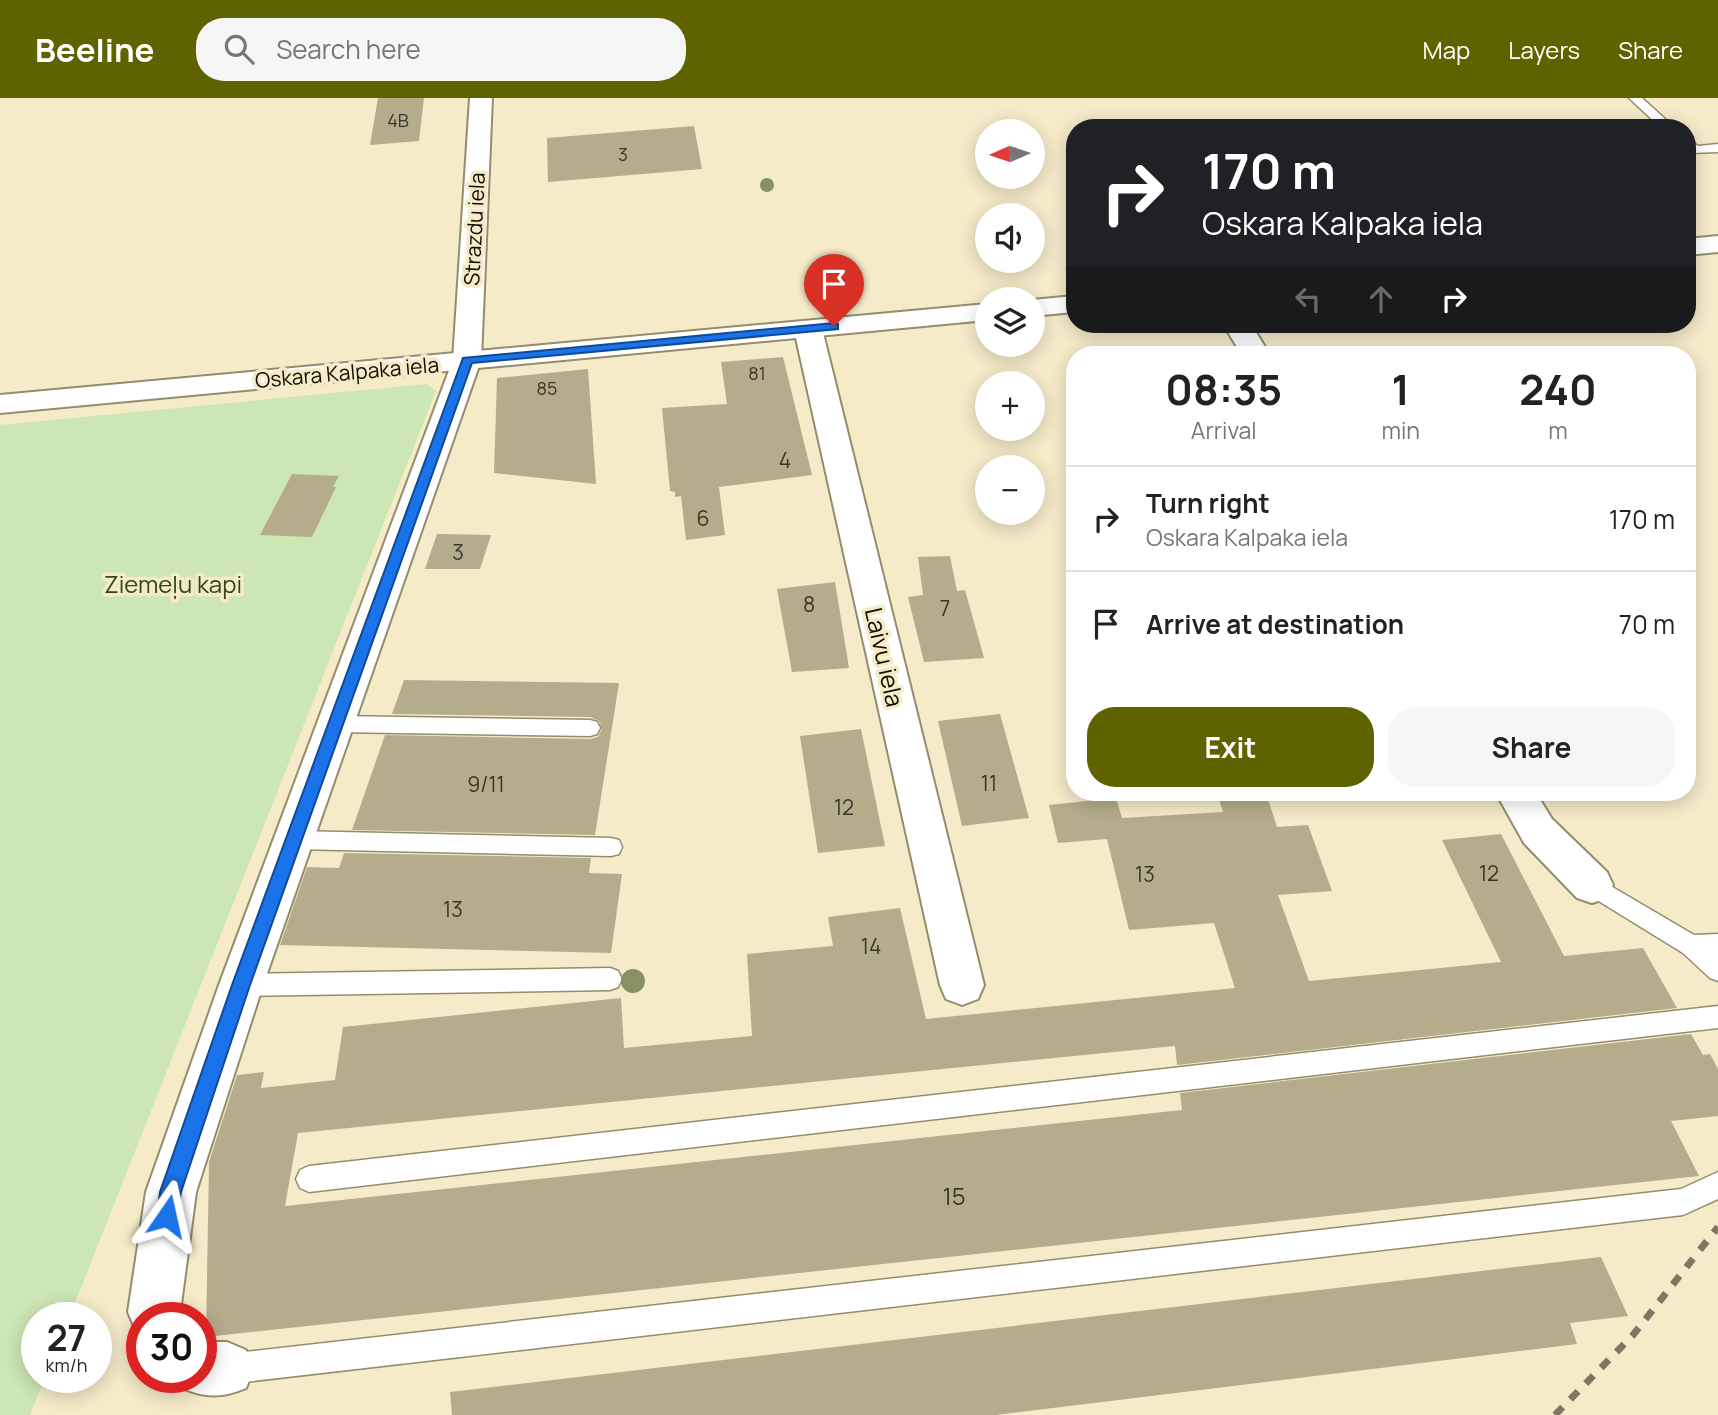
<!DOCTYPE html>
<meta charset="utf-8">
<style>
body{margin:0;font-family:Manrope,sans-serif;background:#f6f6f6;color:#222;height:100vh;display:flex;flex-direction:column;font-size:26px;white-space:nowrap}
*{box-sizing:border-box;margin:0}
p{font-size:23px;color:#767676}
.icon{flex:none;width:38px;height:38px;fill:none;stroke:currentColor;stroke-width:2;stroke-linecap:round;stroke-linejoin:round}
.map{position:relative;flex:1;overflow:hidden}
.panel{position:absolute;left:1066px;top:248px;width:630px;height:455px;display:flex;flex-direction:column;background:#fff;border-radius:28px;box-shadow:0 4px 18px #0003}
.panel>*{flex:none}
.top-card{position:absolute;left:1066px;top:21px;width:630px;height:214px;border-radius:28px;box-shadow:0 4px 18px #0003;background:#202124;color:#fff;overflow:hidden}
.needle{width:46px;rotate:267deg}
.buttons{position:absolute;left:975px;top:21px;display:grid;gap:14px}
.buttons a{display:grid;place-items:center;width:70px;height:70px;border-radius:50%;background:#fff;box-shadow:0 4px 18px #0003;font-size:35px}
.speed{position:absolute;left:21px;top:1204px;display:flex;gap:14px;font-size:35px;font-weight:700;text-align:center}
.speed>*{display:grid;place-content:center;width:91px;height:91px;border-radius:50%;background:#fff;box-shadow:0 4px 18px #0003;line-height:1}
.speed small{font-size:18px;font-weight:400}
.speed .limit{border:10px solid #d22;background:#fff;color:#111}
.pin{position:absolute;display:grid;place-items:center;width:60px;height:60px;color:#fff;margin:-72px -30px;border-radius:50% 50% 50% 0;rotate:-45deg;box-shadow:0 0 7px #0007}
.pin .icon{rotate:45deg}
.me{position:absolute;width:77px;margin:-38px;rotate:11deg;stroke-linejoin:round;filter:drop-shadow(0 0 5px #0008)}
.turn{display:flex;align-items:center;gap:24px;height:147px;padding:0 21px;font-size:32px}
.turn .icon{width:91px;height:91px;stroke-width:2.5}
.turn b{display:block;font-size:49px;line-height:60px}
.lanes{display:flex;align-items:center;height:66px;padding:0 21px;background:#0003;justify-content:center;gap:35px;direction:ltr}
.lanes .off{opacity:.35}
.eta{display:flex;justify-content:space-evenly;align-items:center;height:119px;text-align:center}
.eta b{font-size:42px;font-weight:700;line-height:49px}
.action{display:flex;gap:14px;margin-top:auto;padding:14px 21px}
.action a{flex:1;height:80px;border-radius:28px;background:#5e6300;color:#fff;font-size:28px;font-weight:700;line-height:80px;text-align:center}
.action a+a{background:#f6f6f6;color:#222}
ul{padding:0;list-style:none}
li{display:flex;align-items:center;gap:21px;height:105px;padding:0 21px;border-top:2px solid #e0e0e0}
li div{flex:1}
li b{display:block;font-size:26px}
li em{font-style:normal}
header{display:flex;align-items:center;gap:42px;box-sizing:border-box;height:98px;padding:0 35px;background:#5e6300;color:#fff}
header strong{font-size:33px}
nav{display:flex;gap:38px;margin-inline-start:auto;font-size:24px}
.search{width:490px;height:63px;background:#f6f6f6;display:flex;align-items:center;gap:18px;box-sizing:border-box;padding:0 24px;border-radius:28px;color:#767676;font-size:26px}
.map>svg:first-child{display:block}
</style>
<header>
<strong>Beeline</strong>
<div class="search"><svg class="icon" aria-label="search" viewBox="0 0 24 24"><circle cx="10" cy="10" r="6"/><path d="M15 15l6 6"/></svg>Search here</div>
<nav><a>Map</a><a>Layers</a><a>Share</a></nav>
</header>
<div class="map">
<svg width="1718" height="1317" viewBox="0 0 1718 1317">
<rect width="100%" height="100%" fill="#f5ebc9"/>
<path fill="#cce6b4" d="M427,286L436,293L69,1220H37V1279H45L30,1317H0V327Z"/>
<g fill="#b5ac8c">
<path d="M378,0H424L419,43L370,47Z"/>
<path d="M694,28L702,71L548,84L547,40Z"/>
<path d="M783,259L812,377L719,389L725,437L686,442L681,398L675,399V394L670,393L662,310L727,306L721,264Z"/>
<path d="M588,271L596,386L494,375L497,280Z"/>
<path d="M292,376L339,378L333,389H336L312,439L260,437Z"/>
<path d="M437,436L491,437L480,471H425Z"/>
<path d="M950,458L957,493L965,492L984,560L924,564L908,499L923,497L918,459Z"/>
<path d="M835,484L849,570L792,574L777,491Z"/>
<path d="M404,582L619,585L595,737L352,732L385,637L590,641L598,639L602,631L599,623L590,619L392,616Z"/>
<path d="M1000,616L1029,720L962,728L938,623Z"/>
<path d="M861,631L885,748L818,755L800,638Z"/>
<path d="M1217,695H1266L1277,729L1308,727L1332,793L1278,797L1309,883L1501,864L1442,742L1501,736L1564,858L1643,850L1677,910L1177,967L1175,948L298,1035L285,1108L1182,1012L1180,995L1691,936L1703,957L1710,956L1718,971V1018L1671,1023L1699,1078L206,1239L209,1064L237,977L264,974L261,990L335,982L343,929L621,900L624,950L752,938L747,856L833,848L828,819L900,810L926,921L1235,890L1214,825L1129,832L1107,741L1058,745L1049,707L1116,700L1122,720L1223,714Z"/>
<path d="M344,755L591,760L589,775L622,776L611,855L280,847L307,769L339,770Z"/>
<path d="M1601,1159L1628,1218L1570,1225L1577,1246L996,1317H452L450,1294Z"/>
</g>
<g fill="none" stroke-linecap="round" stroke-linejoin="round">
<defs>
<g id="lane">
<path d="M1629,0H1642L1675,30H1661Z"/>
<path d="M1687,41L1698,48L1718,46V54L1690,55L1687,52Z"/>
<path d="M336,618L590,622L597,624L600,630L597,636L590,638L336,634L329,632L326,626L329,620Z"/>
<path d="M294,733L611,740L619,742L622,749L619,756L611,758L294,751L286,748L283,742L286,736Z"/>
<path d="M1592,777L1694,837L1718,836V883L1710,880L1683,855L1584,794L1581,787L1584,780Z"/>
<path d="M610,870L618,873L622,881L618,889L610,892L241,898L233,895L229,887L233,879L241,876Z"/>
<path d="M1718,908V930L309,1094L300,1090L296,1081L300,1072L309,1068Z"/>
<path d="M1718,1074V1101L1683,1117L227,1286L217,1281L212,1271L217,1261L227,1256L1681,1091Z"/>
</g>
<g id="street">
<path d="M470,0H492L481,262L263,887L196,1094L180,1214L182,1220H142V1240L138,1238L128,1214L146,1094L219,887L453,262Z"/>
<path d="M808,223L818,225L822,231L984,887L978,901L962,907L946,901L940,887L794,231L798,225Z"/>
<path d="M1223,226H1251L1270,257H1242Z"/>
<path d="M1496,695H1536L1552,721L1607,774L1613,787L1607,800L1592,805L1577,800L1524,745Z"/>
<path d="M201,1244H227L246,1252L254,1271L246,1290C223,1300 205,1300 182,1290L178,1279H201Z"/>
</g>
<g id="secondary">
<path d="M1718,138V154L1687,157V141Z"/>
<path d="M1074,198V214L1032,218V202Z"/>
<path d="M987,206V222L0,315V297Z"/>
</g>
</defs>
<use href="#lane" stroke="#958c6d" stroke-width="3"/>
<use href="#street" stroke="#958c6d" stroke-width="4"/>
<use href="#secondary" stroke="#958c6d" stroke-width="4"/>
<use href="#lane" fill="#fff" fill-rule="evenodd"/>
<use href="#street" fill="#fff" fill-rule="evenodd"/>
<use href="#secondary" fill="#fff" fill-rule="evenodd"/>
<path stroke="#7e7762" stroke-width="7" stroke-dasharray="11 11" stroke-linecap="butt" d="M1555,1317L1633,1237L1718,1129"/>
</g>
<g fill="#899163">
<circle cx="767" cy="87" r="7"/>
<circle cx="633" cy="883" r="12"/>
</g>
<path fill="#1a73e8" stroke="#114b97" stroke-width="2" d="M834,225L838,226V231L472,265L250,887L181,1094L175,1125L167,1128L160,1125L157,1118L160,1094L232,887L463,260Z"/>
<g text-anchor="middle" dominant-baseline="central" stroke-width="7" stroke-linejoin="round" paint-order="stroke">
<g font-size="18" fill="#3a3626">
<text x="398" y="22">4B</text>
<text x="623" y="56">3</text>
<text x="757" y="275">81</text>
<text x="547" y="290">85</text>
</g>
<g font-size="21" fill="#110e04" stroke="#f5ebc9">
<text transform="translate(474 131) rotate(-87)">Strazdu iela</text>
<text transform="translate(347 274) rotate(-5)">Oskara Kalpaka iela</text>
</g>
<g font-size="21" fill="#3a3626">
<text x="785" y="362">4</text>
<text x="703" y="420">6</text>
<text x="458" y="454">3</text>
<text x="809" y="506">8</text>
<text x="945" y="510">7</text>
<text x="989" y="685">11</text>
<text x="486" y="686">9/11</text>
<text x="844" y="709">12</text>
<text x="1489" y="775">12</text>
<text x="1145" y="776">13</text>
<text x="453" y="811">13</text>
<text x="871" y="848">14</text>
</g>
<g font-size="24" fill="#31480f" stroke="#f5ebc9">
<text x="173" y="485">Ziemeļu kapi</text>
</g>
<g font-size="24" fill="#110e04" stroke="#f5ebc9">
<text transform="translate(885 559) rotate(77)">Laivu iela</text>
</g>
<g font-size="24" fill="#3a3626">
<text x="954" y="1097">15</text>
</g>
</g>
</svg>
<div class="buttons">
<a><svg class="needle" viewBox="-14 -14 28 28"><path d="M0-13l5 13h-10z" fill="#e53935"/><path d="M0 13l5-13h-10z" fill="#767676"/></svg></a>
<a><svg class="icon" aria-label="sound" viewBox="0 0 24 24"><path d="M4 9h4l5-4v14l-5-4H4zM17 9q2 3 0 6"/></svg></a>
<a><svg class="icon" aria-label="layers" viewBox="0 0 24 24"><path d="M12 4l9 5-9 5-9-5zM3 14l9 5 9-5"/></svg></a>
<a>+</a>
<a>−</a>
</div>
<div class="speed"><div>27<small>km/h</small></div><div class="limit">30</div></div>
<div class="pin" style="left:834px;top:228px;background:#d93025"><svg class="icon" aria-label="arrive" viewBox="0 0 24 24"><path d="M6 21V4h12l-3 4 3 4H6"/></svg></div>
<svg class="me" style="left:167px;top:1118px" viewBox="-20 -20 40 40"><path d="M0-17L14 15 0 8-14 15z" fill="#1a73e8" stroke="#fff" stroke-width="4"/></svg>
<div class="top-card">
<div class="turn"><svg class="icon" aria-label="right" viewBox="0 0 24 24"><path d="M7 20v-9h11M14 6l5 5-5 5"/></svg><div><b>170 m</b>Oskara Kalpaka iela</div></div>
<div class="lanes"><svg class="icon off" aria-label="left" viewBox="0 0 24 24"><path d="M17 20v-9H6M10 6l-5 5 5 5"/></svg><svg class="icon off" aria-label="ahead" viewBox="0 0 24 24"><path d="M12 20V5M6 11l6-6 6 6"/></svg><svg class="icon" aria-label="right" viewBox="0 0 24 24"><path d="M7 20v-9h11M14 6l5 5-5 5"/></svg></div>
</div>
<section class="panel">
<div class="eta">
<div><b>08:35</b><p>Arrival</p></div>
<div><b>1</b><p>min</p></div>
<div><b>240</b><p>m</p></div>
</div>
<ul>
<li><svg class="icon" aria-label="right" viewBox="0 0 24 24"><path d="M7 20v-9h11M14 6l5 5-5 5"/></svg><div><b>Turn right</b><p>Oskara Kalpaka iela</p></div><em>170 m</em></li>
<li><svg class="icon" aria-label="arrive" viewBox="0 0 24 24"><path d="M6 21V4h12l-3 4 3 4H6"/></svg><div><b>Arrive at destination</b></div><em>70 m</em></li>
</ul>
<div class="action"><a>Exit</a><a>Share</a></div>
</section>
</div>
